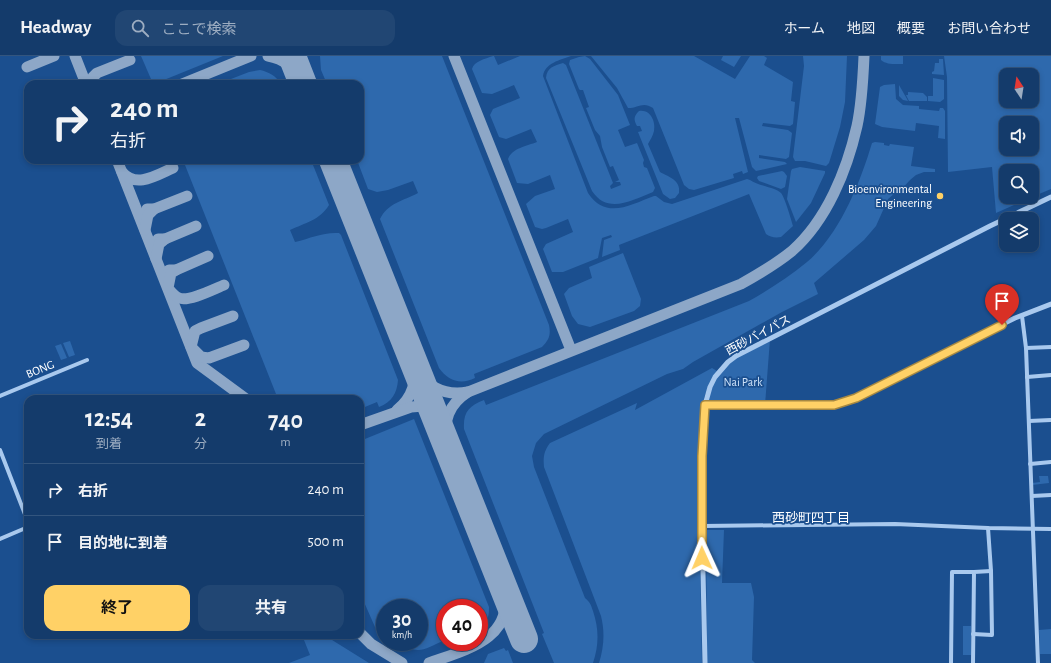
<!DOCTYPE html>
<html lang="ja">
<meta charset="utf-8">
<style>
body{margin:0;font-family:"Alegreya Sans","Noto Sans JP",sans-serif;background:#214673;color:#f1f3f6;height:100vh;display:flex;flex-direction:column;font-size:15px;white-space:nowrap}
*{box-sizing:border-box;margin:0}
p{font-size:13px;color:#9dadc1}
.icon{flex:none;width:22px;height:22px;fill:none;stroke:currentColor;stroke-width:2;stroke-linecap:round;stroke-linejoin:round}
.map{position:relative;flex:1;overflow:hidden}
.drawer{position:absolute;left:24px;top:339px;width:340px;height:244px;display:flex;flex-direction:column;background:#143b6b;border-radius:12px;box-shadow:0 2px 6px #0003,0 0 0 1px #33557e}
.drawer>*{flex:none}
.top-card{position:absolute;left:24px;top:24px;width:340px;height:84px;border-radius:12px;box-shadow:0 2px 6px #0003,0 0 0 1px #33557e;background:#143b6b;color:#f1f3f6;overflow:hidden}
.needle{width:26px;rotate:348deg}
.controls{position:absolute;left:999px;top:12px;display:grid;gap:8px}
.controls a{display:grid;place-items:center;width:40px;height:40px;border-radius:8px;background:#143b6b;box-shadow:0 2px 6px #0003,0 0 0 1px #33557e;font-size:20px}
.speed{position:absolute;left:376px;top:543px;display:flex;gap:8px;font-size:20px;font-weight:700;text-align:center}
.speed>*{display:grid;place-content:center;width:52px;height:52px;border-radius:50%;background:#143b6b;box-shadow:0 2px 6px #0003,0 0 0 1px #33557e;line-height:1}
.speed small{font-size:10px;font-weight:400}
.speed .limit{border:6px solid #d22;background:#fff;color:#111}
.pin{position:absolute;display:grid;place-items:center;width:34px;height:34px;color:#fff;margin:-41px -17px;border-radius:50% 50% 50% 0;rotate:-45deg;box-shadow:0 0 4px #0007}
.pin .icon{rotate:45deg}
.me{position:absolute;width:44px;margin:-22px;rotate:359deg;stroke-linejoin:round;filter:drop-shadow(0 0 3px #0008)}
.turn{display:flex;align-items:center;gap:14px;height:84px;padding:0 20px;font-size:18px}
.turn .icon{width:52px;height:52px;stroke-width:2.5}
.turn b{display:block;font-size:28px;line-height:34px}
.eta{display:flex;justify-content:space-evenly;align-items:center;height:68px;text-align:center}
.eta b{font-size:24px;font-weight:700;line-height:28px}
.cta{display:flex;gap:8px;margin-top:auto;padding:8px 20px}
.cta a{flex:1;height:46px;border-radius:12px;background:#ffd166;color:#111;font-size:16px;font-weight:700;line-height:46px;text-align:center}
.cta a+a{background:#214673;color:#f1f3f6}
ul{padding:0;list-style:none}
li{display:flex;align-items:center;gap:12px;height:52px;padding:0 20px;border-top:1px solid #33557e}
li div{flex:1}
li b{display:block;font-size:15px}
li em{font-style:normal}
header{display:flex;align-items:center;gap:24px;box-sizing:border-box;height:56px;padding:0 20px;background:#143b6b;border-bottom:1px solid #33557e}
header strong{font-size:19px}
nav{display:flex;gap:22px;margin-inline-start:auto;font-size:14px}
.search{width:280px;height:36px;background:#214673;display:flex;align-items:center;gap:10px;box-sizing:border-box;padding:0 14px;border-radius:12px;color:#9dadc1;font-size:15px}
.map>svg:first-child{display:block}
</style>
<header>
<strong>Headway</strong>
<div class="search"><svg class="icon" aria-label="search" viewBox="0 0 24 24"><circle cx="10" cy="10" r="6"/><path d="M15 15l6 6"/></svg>ここで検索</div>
<nav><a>ホーム</a><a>地図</a><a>概要</a><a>お問い合わせ</a></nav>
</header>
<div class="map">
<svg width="1051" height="607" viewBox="0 0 1051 607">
<rect width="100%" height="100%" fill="#1b4f8f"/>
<g fill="#2e69ad" fill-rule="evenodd">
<path d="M141,0H223L159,26H154L151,23Z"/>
<path d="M320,0H442L549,269C551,279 549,284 542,291L474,318L475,322C461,329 448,325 439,312L380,163C388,147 403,145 418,137L413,125L388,134L377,136L368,133L357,104H360V28H327L321,14Z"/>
<path d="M493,0H494L498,9L520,0H571C560,4 545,7 543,20L588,137C606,164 630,149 654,140H656L664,146L672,148L747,123L750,124C758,130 775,131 781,137C785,142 791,163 793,170L781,181C775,182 770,181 766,178L749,138L619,189L620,194L602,201L604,184L612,181L611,179L602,182L598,202L563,216H552L543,193L546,188L573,176L568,163L546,172L542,173L535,171L526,148L535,140L555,133L550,119L528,128L517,127L508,103C512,92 527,90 537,86L531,73L506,83L499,81L490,59L493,53L520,42L514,29L492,38L482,37L472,13C474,5 485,3 493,0Z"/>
<path d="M585,0L590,3L618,39L630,69L618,74L625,91L637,87L644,104L643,107L644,111L647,112L655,132L653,136C632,144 608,159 592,135L546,22C547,11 554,10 563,7L566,9L613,127L610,130L611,133L621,129L620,126H615L619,124L613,110L610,111L602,91L600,80L595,74L586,52L589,51L583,34H580L579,33L569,8L570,4L579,1Z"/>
<path d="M591,0H694L735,23L750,0H764L767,2L764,9L793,26L791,45L795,46L793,68L790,70L763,67L762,70L788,74L792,77L789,101L786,103L759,99V102L785,106L787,108L756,115L752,111L739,62H735L748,116L743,118L742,115L733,118L734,122L694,134L689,133L684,129L653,52C643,45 638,52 628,52L617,32Z"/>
<path d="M723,0H741L734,11L721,4Z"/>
<path d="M803,0H847L845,46L840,71L829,107L826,110L805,105H795L793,101L804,10Z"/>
<path d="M881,0H903V8C895,8 887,9 881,4Z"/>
<path d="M944,0H1051V133L1032,141V115H1006V141H1032L996,157L992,111L948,116L947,21ZM1006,19H1032V45H1006ZM1006,67H1032V93H1006Z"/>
<path d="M939,3H943L944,19L932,18V16L934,15L935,7H939Z"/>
<path d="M260,14C269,16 276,20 281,28H218L249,16Z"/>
<path d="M933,22L944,24V43L940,46L928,45V40H933Z"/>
<path d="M895,28L896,43L903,49L919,50V53L939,55L940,52H943L945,55V83L938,82L939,70L916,67L915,75L882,71L875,68L880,31L884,29Z"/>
<path d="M899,29L907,43L908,45L903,44L899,40Z"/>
<path d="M908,36L923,37L927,41V45H909L906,39H908Z"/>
<path d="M639,55C650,53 656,65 654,75C653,80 650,84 648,88L660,116C669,121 681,124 679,137L675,142L670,143L663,138L638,76L642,75L640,70H637C634,64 633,61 639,55Z"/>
<path d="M875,86L884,87V89L889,90L890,88L914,91L911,110L935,113V116H924L916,119L910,124L900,135L894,138L888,143L876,170L864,184L814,227L818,238L782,256L693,306L683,313L667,318L544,378L536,387L532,400L534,411L585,542C590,546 591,549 593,555C599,573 599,589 593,607H554L542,578L544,577L464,373C463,356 469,350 484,344L486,349L749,245C770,233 789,221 807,206C840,178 860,127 872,87Z"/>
<path d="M183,104H311L329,149C320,164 305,167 290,174L295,186C311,182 323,176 339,177L341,179L398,324C397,337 392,346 379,351L377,346L360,353V343H278Z"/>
<path d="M800,111L825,115V117L811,147L796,166L787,143L791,115L792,113Z"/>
<path d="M782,115L784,116L787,120L785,131L781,133L759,125L757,122L758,120Z"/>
<path d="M623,197L641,243L640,250L634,255L590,271L578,268L572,260L564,238L569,232L592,222L589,211Z"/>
<path d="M770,283L765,349H705L710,331L728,306Z"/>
<path d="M70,285L75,299L69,301L63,287Z"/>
<path d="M61,288L67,302L61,304L55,290Z"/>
<path d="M712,312L717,315L710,326L704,342L700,400L699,447L702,607H599C604,591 605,576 601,560L544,411C543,401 544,395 550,387L637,347L635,354Z"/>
<path d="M414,363L489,551C489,562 487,568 479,575V552H445V584C424,593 419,600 398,586H419V552H385V578L375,571L360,537V385Z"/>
<path d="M1039,420H1048L1049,427L1032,429V427L1040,426Z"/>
<path d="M706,474H724L722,527H751L754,541L752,604L755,607H707Z"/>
<rect x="963" y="570" width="8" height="29"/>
<path d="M1051,573V598H1040L1039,574Z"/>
<path d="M302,579H324L369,607H289L310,599Z"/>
<path d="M504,592L506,595L508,594L513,607H484L488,598Z"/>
</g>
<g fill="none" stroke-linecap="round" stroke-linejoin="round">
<g stroke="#8da7c7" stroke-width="11">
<path d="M75,0L86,28"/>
<path d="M268,0C285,3 294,12 302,26"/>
<path d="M301,0L300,15L302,23"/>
<path d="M454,0L571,294"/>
<path d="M27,11L54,0"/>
<path d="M90,28L93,21L97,17L130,4"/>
<path d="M182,28L251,0"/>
<path d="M117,104L197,307L246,343"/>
<path d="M122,116C136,133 157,119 173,112"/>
<path d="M147,153H154L187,140"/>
<path d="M145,174L148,159L154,153"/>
<path d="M158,183H165L196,170"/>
<path d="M156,203L159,188L165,183"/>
<path d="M169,214H176L208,200"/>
<path d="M176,214L171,217L168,232C171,236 174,240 179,242C189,246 214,233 224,229"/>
<path d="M191,291L195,275L201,272L233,260"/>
<path d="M193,293L201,301L209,302L244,289"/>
<path d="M417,315C430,333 447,340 468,336L741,228C759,218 776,208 792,195C827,164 847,114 857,70C862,47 863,23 864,0"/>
<path d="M397,354C413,341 417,325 414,305"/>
<path d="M360,369L411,351L424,350L433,354"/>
<path d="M446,387C444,364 448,349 468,336"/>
<path d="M360,577L371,588L402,607"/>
<path d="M429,607C465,594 515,583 504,533"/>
</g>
<g stroke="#8da7c7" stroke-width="28">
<path d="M292,0L303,28"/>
<path d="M333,104L524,583"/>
</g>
<g stroke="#a9c9ee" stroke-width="4">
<path d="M1022,260L1026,292L1038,607"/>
<path d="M1026,292L1051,291"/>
<path d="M1027,321L1051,319"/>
<path d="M0,340L87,304"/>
<path d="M1029,365L1051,364"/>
<path d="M0,394L28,466"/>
<path d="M1030,408L1051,406"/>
<path d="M1032,440L1051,439"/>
<path d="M702,470L895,468L988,472L1051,473"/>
<path d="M0,483L28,471"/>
<path d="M973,578L992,579L991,515L988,472"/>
<path d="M951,607L952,516H974"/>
<path d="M973,607L974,516L991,515"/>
</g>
<g stroke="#a9c9ee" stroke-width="5">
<path d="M705,349H835L856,342L976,281L1015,262L1051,248"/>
<path d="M705,607L702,470V400L705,349L710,331L715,321L728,306L736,300L990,170L1051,141"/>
</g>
</g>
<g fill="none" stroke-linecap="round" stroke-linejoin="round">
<defs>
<path id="route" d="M702,502V400L705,349H834L856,342L1002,269"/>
</defs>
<use href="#route" stroke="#a68842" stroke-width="10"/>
<use href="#route" stroke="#ffd166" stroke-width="7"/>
</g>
<circle fill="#ffd166" stroke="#1b4f8f" stroke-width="1.5" cx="940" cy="140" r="4"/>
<g text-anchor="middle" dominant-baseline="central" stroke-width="3.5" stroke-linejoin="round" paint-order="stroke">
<g font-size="12" fill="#fff" stroke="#1b4f8f" text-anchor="end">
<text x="932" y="133">Bioenvironmental<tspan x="932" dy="14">Engineering</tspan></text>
</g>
<g font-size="12" fill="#fff" stroke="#1b4f8f">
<text transform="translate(758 279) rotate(-28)">西砂バイパス</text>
<text transform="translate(40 313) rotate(-22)">BONG</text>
</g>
<g font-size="12" fill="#cfe3fa" stroke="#1b4f8f">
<text x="743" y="326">Nai Park</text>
</g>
<g font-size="13" fill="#fff" stroke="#1b4f8f">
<text x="811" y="462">西砂町四丁目</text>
</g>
</g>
</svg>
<div class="controls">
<a><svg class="needle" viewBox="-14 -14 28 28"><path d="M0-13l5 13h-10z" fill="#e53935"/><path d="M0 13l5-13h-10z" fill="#9dadc1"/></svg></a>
<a><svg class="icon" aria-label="sound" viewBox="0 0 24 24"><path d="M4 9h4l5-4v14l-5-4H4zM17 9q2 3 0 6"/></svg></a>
<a><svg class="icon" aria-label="search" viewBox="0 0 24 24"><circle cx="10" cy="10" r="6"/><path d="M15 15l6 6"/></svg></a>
<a><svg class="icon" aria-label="layers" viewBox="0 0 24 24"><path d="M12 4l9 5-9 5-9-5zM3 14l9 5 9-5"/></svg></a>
</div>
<div class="speed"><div>30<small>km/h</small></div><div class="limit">40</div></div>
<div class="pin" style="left:1002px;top:269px;background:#d93025"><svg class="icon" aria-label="arrive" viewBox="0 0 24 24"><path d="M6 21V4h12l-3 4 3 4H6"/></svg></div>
<svg class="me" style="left:702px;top:502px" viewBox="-20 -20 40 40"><path d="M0-17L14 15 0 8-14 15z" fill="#ffd166" stroke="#fff" stroke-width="4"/></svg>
<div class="top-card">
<div class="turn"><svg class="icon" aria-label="right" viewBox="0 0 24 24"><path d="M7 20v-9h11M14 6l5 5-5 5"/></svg><div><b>240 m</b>右折</div></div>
</div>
<section class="drawer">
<div class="eta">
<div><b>12:54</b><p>到着</p></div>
<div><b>2</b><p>分</p></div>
<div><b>740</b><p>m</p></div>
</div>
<ul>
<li><svg class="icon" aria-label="right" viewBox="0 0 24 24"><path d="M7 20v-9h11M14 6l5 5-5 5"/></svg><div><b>右折</b></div><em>240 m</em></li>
<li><svg class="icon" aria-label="arrive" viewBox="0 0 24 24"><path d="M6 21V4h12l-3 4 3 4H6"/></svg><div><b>目的地に到着</b></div><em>500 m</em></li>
</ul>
<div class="cta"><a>終了</a><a>共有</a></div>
</section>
</div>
